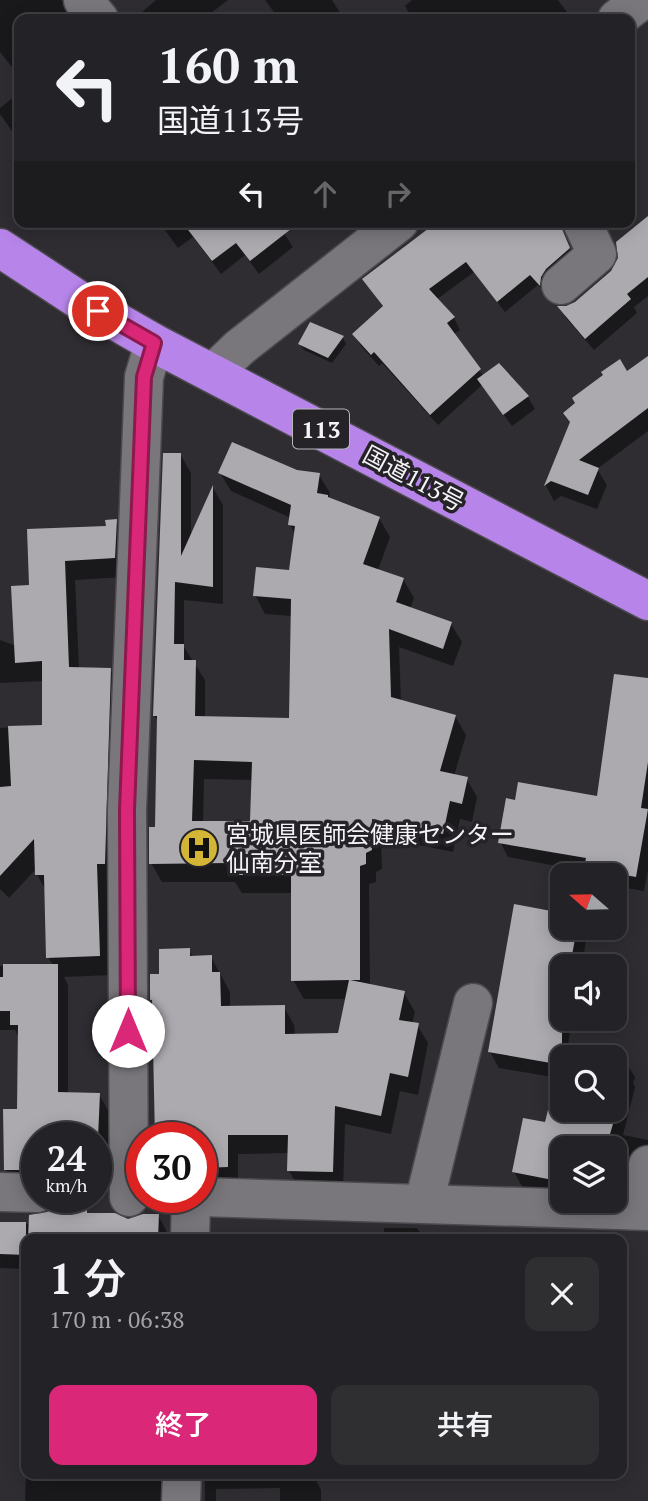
<!DOCTYPE html>
<html lang="ja">
<meta charset="utf-8">
<style>
body{margin:0;font-family:"PT Serif","Noto Sans JP",serif;background:#2f2f32;color:#f1f3f6;height:100vh;display:flex;flex-direction:column;font-size:26px;white-space:nowrap}
*{box-sizing:border-box;margin:0}
p{font-size:23px;color:#a3a4a7}
.icon{flex:none;width:38px;height:38px;fill:none;stroke:currentColor;stroke-width:2;stroke-linecap:round;stroke-linejoin:round}
.map{position:relative;flex:1;overflow:hidden}
.sheet{position:absolute;left:21px;top:1234px;width:606px;height:245px;display:flex;flex-direction:column;background:#232226;border-radius:14px;box-shadow:0 4px 18px #0003,0 0 0 2px #403f43}
.sheet>*{flex:none}
.guide{position:absolute;left:14px;top:14px;width:621px;height:214px;border-radius:14px;box-shadow:0 4px 18px #0003,0 0 0 2px #403f43;background:#232226;color:#f1f3f6;overflow:hidden}
.needle{width:46px;rotate:290deg}
.tools{position:absolute;left:550px;top:863px;display:grid;gap:14px}
.tools a{display:grid;place-items:center;width:77px;height:77px;border-radius:14px;background:#232226;box-shadow:0 4px 18px #0003,0 0 0 2px #403f43;font-size:35px}
.speed{position:absolute;left:21px;top:1122px;display:flex;gap:14px;font-size:35px;font-weight:700;text-align:center}
.speed>*{display:grid;place-content:center;width:91px;height:91px;border-radius:50%;background:#232226;box-shadow:0 4px 18px #0003,0 0 0 2px #403f43;line-height:1}
.speed small{font-size:18px;font-weight:400}
.speed .limit{border:10px solid #d22;background:#fff;color:#111}
.pin{position:absolute;display:grid;place-items:center;width:60px;height:60px;color:#fff;margin:-30px;border:4px solid #fff;border-radius:50%;box-shadow:0 2px 7px #0007}
.me{position:absolute;width:77px;margin:-38px;rotate:0deg;stroke-linejoin:round;filter:drop-shadow(0 0 5px #0008)}
.turn{display:flex;align-items:center;gap:24px;height:147px;padding:0 28px;font-size:32px}
.turn .icon{width:91px;height:91px;stroke-width:2.5}
.turn b{display:block;font-size:49px;line-height:60px}
.lanes{display:flex;align-items:center;height:66px;padding:0 28px;background:#0003;justify-content:center;gap:35px;direction:ltr}
.lanes .off{opacity:.35}
.round{display:grid;place-items:center;flex:none;width:74px;height:74px;border-radius:14px;background:#2f2f32}
.head{display:flex;align-items:center;justify-content:space-between;height:119px;padding:0 28px}
h1{font-size:42px;font-weight:600;line-height:52px}
.action{display:flex;gap:14px;margin-top:auto;padding:14px 28px}
.action a{flex:1;height:80px;border-radius:14px;background:#db2777;color:#fff;font-size:28px;font-weight:600;line-height:80px;text-align:center}
.action a+a{background:#2f2f32;color:#f1f3f6}
.map>svg:first-child{display:block}
</style>
<div class="map">
<svg width="648" height="1501" viewBox="0 0 648 1501">
<rect width="100%" height="100%" fill="#2f2d32"/>
<g fill="#0007" fill-rule="evenodd">
<path d="M0,0H62L69,12V19H19V76L0,52Z"/>
<path d="M156,0H228L203,19H134Z"/>
<path d="M265,0H332L342,16L337,19H279Z"/>
<path d="M412,0H558L572,19H412L405,6Z"/>
<path d="M19,93V141L0,114V108Z"/>
<path d="M648,218V296L634,307L637,313L594,350L567,319L560,308L576,303L613,272Z"/>
<path d="M159,222H281L278,224L293,247L259,274L245,255L221,274L193,237L178,248Z"/>
<path d="M560,226L575,261L546,294L538,285L505,312L474,272L436,300L454,318L460,330L453,335L484,377L528,397L535,409L512,426L482,385L438,425L382,363L379,366L361,346L354,334L384,308L364,280Z"/>
<path d="M311,324L343,338L346,344L332,363L304,350L300,344Z"/>
<path d="M648,359V431L597,469L607,485L597,509L561,496L554,501L546,486L571,423Z"/>
<path d="M180,454L191,473V538L213,488L223,505V604L184,600V647L205,680V718L290,719L292,616L265,614L255,595L291,572L295,534L290,525L291,518L231,491L220,473L296,472L319,475L330,493L329,499L379,518L390,537L378,570L403,579L414,598L410,609L451,624L462,642L453,666L399,647L401,701L455,716L466,735L454,776L466,778L477,797L472,822L460,819L453,852L381,837L382,869L376,872V882L369,884L370,986L404,993L415,1012L412,1024L417,1025L428,1043L418,1095L400,1091L391,1134L345,1124L343,1190L300,1189L289,1171V1153L238,1154V1185L201,1186V1138L152,1000L161,976L189,950L193,958L211,957L230,992V1008L284,1007L294,1025L295,1035H340L347,999H304L293,980V893H242L235,882H162L151,863L157,828L159,723L154,715ZM204,779L253,780L252,822L203,823Z"/>
<path d="M116,521L127,541L125,577L75,580L79,669L110,670L121,689L116,883H107L111,975L64,977L68,985V1094H99L110,1114L108,1171H96V1138H37V1189H17L6,1170L19,1110V1038L15,1030H0V966L53,965L48,957L46,890L37,875V868L9,898L0,889V728L44,726V681L0,683V640L16,646L31,586Z"/>
<path d="M648,680V870L644,891L614,886V875H591L589,872L508,857L500,842L599,798Z"/>
<path d="M562,928H584L587,933L582,966H562V1018H572L568,1045L611,1057H562V1110H614V1058L625,1061L635,1077L633,1083L635,1087L623,1135L648,1140V1161L633,1188L614,1184V1148H562V1195L523,1188L514,1172L546,1124L559,1078L499,1068L490,1052Z"/>
<path d="M61,1207L63,1210L86,1211L88,1215L128,1221L158,1215L166,1230V1239H26V1269L0,1268V1223L34,1224Z"/>
<path d="M384,1228H417L421,1234L481,1233L484,1239H385Z"/>
<path d="M213,1237L254,1238L255,1239H213Z"/>
<path d="M26,1474H182L169,1501H25Z"/>
<path d="M205,1474H313L321,1490V1501H280V1488L216,1489V1501H205Z"/>
</g>
<g fill="#acaaaf" fill-rule="evenodd">
<path d="M648,216V277L627,294L631,299L585,339L557,306H566L575,302L611,271L618,258L616,242Z"/>
<path d="M182,222H300L250,261L236,243L212,261Z"/>
<path d="M437,222H559L570,248L546,269L541,277L540,286L530,275L497,302L466,262L429,289L455,317L447,323L481,369L430,415L374,352L371,355L352,334L383,306L362,279Z"/>
<path d="M310,322L344,336L328,358L298,344Z"/>
<path d="M648,356V408L579,460L599,468L588,495L551,481L544,486L570,422L563,413L575,403L572,398L603,375L601,372L620,359L627,371Z"/>
<path d="M499,363L529,396L503,415L477,379Z"/>
<path d="M232,442L297,470L320,473L317,493L328,495V497L380,517L363,564L404,578L396,602L452,622L443,649L389,629L391,697L456,715L440,771L468,777L462,804L450,801L443,834L372,819V850L366,853V864L360,866V980H350L405,991L399,1020L419,1023L408,1077L390,1073L381,1116L335,1106L333,1172L287,1171L288,1135H228V1167L201,1168V1138H155L152,1000H150V974H159V949L190,948V956L212,955V972H220L221,1006L285,1005V1034L338,1033L349,980L291,981V875H229V863L149,864V827H155L157,716H153L163,453H181V556L213,485V587L175,582L174,644H184V660H196L195,716L289,718L291,599L253,596L256,567L289,570L295,526L288,525L291,505L218,473ZM194,760L252,762L250,821H192Z"/>
<path d="M117,519L115,558L65,561L69,667L111,668L105,864H97L100,956L46,958L44,875H35L34,839L0,876V787L11,786L8,726L42,725V661L15,663L11,586L29,585L27,529L106,526L105,520Z"/>
<path d="M614,674L648,678V762L641,808L648,809L636,877L584,868L586,858L498,843L506,798L515,800L518,782L597,796Z"/>
<path d="M514,904L562,913V928H577L570,966H562V1065L488,1052Z"/>
<path d="M3,964H58V1092L100,1093L98,1138H37V1170H4L3,1109H17L18,1025H10V1011H0V977H3Z"/>
<path d="M548,1110H617L606,1148H562L558,1181L512,1172L523,1118L545,1122Z"/>
<path d="M55,1205H62V1208L87,1209V1213H115L128,1219L143,1214H159L158,1239H28L29,1215L47,1212Z"/>
<path d="M0,1222H26V1255L0,1254Z"/>
</g>
<g fill="none" stroke-linecap="round" stroke-linejoin="round">
<defs>
<g id="minor">
<path d="M83,0L99,19"/>
<path d="M617,19L642,0"/>
<path d="M561,285L597,254L582,222"/>
<path d="M213,373L239,348L399,222"/>
<path d="M0,1192L37,1193"/>
<path d="M129,1197L127,810L144,377L154,343"/>
<path d="M201,1197L648,1211"/>
<path d="M424,1203L473,1003"/>
<path d="M640,1210L648,1165"/>
<path d="M190,1239L191,1197"/>
<path d="M181,1501L182,1474"/>
</g>
<path id="highway" d="M0,248L79,300L154,343L648,601"/>
</defs>
<use href="#minor" stroke="#4c4a4e" stroke-width="41"/>
<use href="#highway" stroke="#4c4a4e" stroke-width="41"/>
<use href="#minor" stroke="#79777c" stroke-width="38"/>
<use href="#highway" stroke="#b784e9" stroke-width="38"/>
</g>
<g fill="none" stroke-linecap="round" stroke-linejoin="round">
<defs>
<path id="route" d="M98,311L154,343L144,377L127,810L128,1031"/>
</defs>
<use href="#route" stroke="#8e194d" stroke-width="18"/>
<use href="#route" stroke="#db2777" stroke-width="12"/>
</g>
<defs>
<symbol id="hospital-disc" viewBox="-11 -11 22 22"><circle r="9.5" fill="#d3b635" stroke="#252328"/><path d="M-5-5h3v3.5h4V-5h3V5h-3V1.5h-4V5h-3Z" fill="#111"/></symbol>
</defs>
<g fill-rule="evenodd">
<use href="#hospital-disc" x="177" y="826" width="44" height="44"/>
</g>
<g text-anchor="middle" dominant-baseline="central" stroke-width="7" stroke-linejoin="round" paint-order="stroke">
<rect fill="#252328" stroke="#b6b5b8" stroke-width="2" x="293" y="409.5" width="56" height="39" rx="5"/>
<g font-size="23" font-weight="bold" fill="#f4f3f6">
<text x="321" y="429">113</text>
</g>
<g font-size="24" fill="#f4f3f6" stroke="#252328">
<text transform="translate(414 478) rotate(28)">国道113号</text>
</g>
<g font-size="24" fill="#f4f3f6" stroke="#252328" text-anchor="start">
<text x="226" y="834">宮城県医師会健康センター<tspan x="226" dy="28">仙南分室</tspan></text>
</g>
</g>
</svg>
<div class="tools">
<a><svg class="needle" viewBox="-14 -14 28 28"><path d="M0-13l5 13h-10z" fill="#e53935"/><path d="M0 13l5-13h-10z" fill="#a3a4a7"/></svg></a>
<a><svg class="icon" aria-label="sound" viewBox="0 0 24 24"><path d="M4 9h4l5-4v14l-5-4H4zM17 9q2 3 0 6"/></svg></a>
<a><svg class="icon" aria-label="search" viewBox="0 0 24 24"><circle cx="10" cy="10" r="6"/><path d="M15 15l6 6"/></svg></a>
<a><svg class="icon" aria-label="layers" viewBox="0 0 24 24"><path d="M12 4l9 5-9 5-9-5zM3 14l9 5 9-5"/></svg></a>
</div>
<div class="speed"><div>24<small>km/h</small></div><div class="limit">30</div></div>
<div class="pin" style="left:98px;top:311px;background:#d93025"><svg class="icon" aria-label="arrive" viewBox="0 0 24 24"><path d="M6 21V4h12l-3 4 3 4H6"/></svg></div>
<svg class="me" style="left:128px;top:1031px" viewBox="-20 -20 40 40"><circle r="19" fill="#fff"/><path d="M0-13L10 11 0 6-10 11z" fill="#db2777"/></svg>
<div class="guide">
<div class="turn"><svg class="icon" aria-label="left" viewBox="0 0 24 24"><path d="M17 20v-9H6M10 6l-5 5 5 5"/></svg><div><b>160 m</b>国道113号</div></div>
<div class="lanes"><svg class="icon" aria-label="left" viewBox="0 0 24 24"><path d="M17 20v-9H6M10 6l-5 5 5 5"/></svg><svg class="icon off" aria-label="ahead" viewBox="0 0 24 24"><path d="M12 20V5M6 11l6-6 6 6"/></svg><svg class="icon off" aria-label="right" viewBox="0 0 24 24"><path d="M7 20v-9h11M14 6l5 5-5 5"/></svg></div>
</div>
<section class="sheet">
<div class="head"><div><h1>1 分</h1><p>170 m · 06:38</p></div><a class="round"><svg class="icon" aria-label="close" viewBox="0 0 24 24"><path d="M6 6l12 12M18 6L6 18"/></svg></a></div>
<div class="action"><a>終了</a><a>共有</a></div>
</section>
</div>
